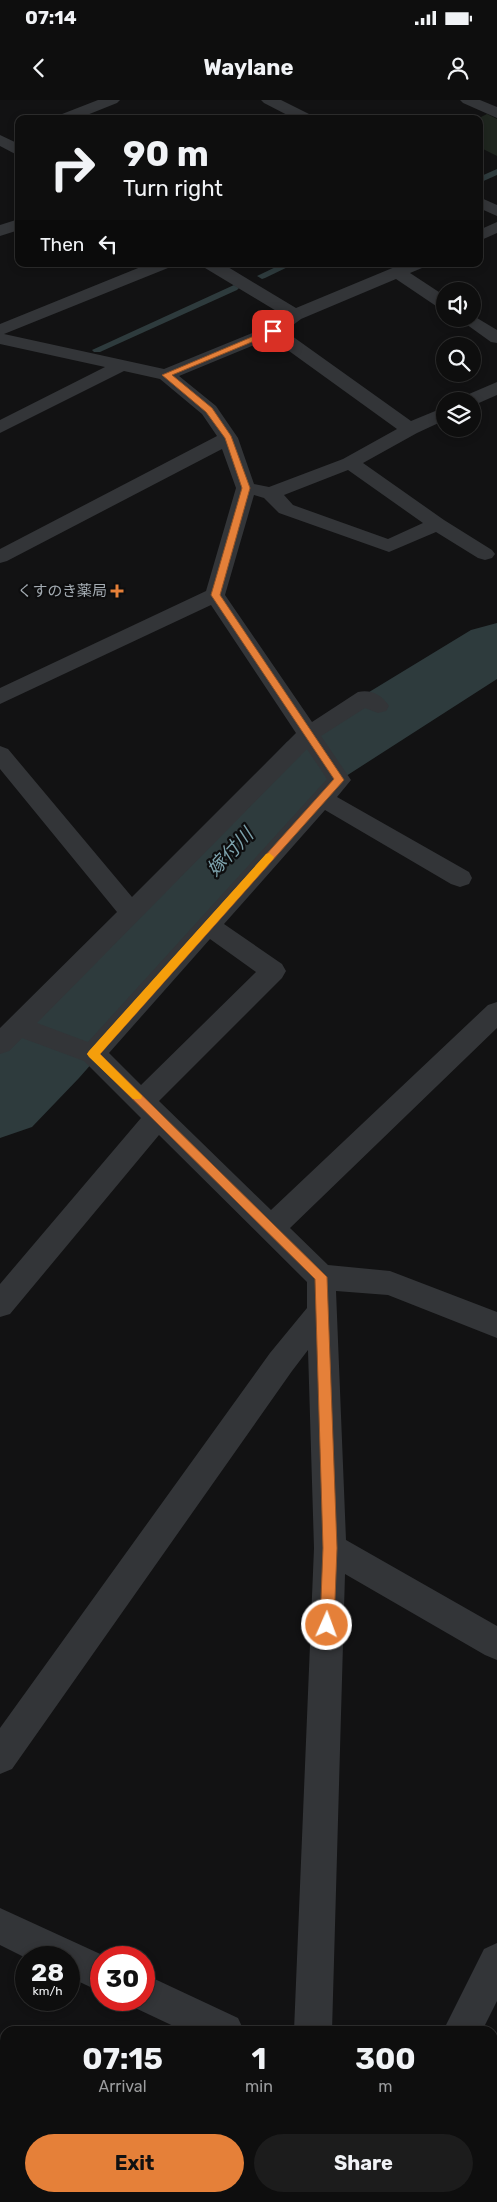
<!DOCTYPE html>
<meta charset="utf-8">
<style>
body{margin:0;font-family:Rubik,"Noto Sans JP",sans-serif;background:#1c1c1c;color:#f1f3f6;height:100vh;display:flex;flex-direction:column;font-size:19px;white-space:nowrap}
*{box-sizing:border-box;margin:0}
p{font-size:16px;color:#9b9c9e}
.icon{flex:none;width:28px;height:28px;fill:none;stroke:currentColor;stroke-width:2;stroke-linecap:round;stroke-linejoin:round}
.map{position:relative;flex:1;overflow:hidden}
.panel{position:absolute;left:0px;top:1926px;width:498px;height:176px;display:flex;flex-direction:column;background:#0e0e0e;border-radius:15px 15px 0 0;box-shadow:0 2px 8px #0003,0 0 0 1px #2e2e2e}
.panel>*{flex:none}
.guide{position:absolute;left:15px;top:15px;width:468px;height:152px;border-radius:10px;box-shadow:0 2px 8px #0003,0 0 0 1px #2e2e2e;background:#0e0e0e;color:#f1f3f6;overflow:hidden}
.tools{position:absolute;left:436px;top:182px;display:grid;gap:10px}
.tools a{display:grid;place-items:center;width:45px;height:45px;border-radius:50%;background:#0e0e0e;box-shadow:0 2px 8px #0003,0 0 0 1px #2e2e2e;font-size:25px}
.speed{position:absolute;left:15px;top:1846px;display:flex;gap:10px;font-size:25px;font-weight:700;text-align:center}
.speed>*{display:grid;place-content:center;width:65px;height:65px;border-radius:50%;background:#0e0e0e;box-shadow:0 2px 8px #0003,0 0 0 1px #2e2e2e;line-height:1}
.speed small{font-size:12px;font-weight:400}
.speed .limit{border:8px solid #d22;background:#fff;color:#111}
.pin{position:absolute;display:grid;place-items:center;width:42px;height:42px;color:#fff;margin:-21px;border-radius:10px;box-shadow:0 2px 8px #0006}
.me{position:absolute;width:55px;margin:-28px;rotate:2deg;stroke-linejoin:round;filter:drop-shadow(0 0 4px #0008)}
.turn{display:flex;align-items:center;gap:18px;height:105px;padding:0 25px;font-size:22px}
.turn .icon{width:65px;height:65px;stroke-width:2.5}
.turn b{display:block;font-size:35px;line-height:42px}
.then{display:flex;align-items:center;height:48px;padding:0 25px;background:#0003;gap:10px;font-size:19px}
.eta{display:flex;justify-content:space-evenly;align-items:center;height:85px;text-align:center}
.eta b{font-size:30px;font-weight:700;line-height:35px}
.cta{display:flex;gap:10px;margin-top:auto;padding:10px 25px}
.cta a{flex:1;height:58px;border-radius:30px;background:#e58039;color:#111;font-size:20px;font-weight:700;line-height:58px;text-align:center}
.cta a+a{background:#1c1c1c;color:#f1f3f6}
.status{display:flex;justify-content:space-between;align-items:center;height:35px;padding:0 25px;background:#0e0e0e;direction:ltr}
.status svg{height:14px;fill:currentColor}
header{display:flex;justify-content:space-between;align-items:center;height:65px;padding:0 25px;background:#0e0e0e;font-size:22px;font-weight:700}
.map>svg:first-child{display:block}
</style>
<div class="status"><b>07:14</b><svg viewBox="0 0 49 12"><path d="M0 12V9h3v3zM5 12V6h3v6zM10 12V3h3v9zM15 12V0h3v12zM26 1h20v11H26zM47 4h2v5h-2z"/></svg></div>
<header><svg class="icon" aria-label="back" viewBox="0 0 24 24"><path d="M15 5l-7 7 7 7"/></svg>Waylane<svg class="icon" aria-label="person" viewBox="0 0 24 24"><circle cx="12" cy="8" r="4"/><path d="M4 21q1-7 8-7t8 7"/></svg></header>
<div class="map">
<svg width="497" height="2102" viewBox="0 0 497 2102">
<rect width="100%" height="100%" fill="#121213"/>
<g fill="#1f261f">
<path d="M487,14L497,19V56L479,47V19H477Z"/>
<path d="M220,2098H440L446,2102H219Z"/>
</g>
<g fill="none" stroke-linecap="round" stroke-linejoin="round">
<g fill="#2e3b3d" fill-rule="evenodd">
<path d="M497,69V75L479,83V77Z"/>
<path d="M282,164H294L265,178L262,179L257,176Z"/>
<path d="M234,185L239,188L237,190L100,252H94L92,250Z"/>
</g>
<path fill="#2e3b3d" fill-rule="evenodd" d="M497,523V579L343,678L79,978L32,1027L0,1038V945L287,642L471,530Z"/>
<g fill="#333538" fill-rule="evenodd">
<path d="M98,0H120L117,3L77,19H55L57,16Z"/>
<path d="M261,0H281L313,16L315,19H295L264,3Z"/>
<path d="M460,0H480L497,7V18L463,3Z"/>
<path d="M0,35L19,44V56L0,46Z"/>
<path d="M479,97L497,105V116L479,108Z"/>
<path d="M19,119V130L0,136V125Z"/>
<path d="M497,122V133L479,141V130Z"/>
<path d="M148,164H170L168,168L4,234L164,269L267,227L283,215L205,168L203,164H223L296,208L402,164H424L422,168L410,173L445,196V209L439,208L396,179L301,219L285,231L411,321L445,307V320L417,333L363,363L444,420L492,450L495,454L492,458L485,460L478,458L436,432L389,452L279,413L264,398L254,395L225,495L312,622L358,592C371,589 382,595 389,606L386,611L378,613L365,608L321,636L351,680L337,697L469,772L472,778L469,784L460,787L451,784L325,710L224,824L282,864L286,871L282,878L159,1001L271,1110L488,905L497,902V928L290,1128L328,1165L390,1171L497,1212V1238L388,1195L336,1191L346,1440L497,1526V1560L485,1555L345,1474L332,1931H294L314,1448L308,1250L292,1271L12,1669L0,1674V1628L270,1253L307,1208V1182L159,1035L10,1214L0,1217V1184L141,1018L84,961L22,938L9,951L0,954V928L117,812L0,669V646L8,649L132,797L296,633L211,505L0,604V588L206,491L236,388L222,349L7,461L0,463V449L217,336L202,314L160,279L124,271L0,333V320L105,267L0,244V224ZM271,238L397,329L343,359L269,387L254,384L238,338L216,306L179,276ZM348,370L423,423L388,439L293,405L284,395ZM307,649L327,679L88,942L37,923ZM210,839L256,872L141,985L109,953Z"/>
<path d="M472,215L497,230V243L491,242L459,219H472Z"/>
<path d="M497,282V295L472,306V301H460L462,297Z"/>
<path d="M0,1808L109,1858H101V1892L69,1877V1858H26L0,1845Z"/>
<path d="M497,1843V1901L482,1931H443L484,1849Z"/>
<path d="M144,1874L238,1918L244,1931H184L131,1906L128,1900H144Z"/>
<path d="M492,2070L497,2072V2102H477L475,2098H492Z"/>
<path d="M159,2098H199L197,2102H157Z"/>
</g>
</g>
<path fill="#e58039" stroke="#955325" d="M273,228L276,229V232L172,275L212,308L231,336L250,388L220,495L344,680L100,954L327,1177L337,1448L334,1525L332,1530L327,1532L322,1530L320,1525L323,1448L315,1179L87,954L334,679L211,495L242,388L225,338L206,312L162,275Z"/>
<path fill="#f59e0b" d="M269,753L274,757L273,759L100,954L142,996L141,999H133L89,957L87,954L89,951L266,754Z"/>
<path fill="#e58039" stroke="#0d0d0e" stroke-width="2" d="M114.5 483.5h5v5h5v5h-5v5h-5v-5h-5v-5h5z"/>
<g text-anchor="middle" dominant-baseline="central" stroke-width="4.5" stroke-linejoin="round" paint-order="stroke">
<g font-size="15" fill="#a4acb3" stroke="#0d0d0e" text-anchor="end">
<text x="107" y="491">くすのき薬局</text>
</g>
<g font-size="19" font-style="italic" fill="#7da2ac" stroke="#0d0d0e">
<text transform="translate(230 752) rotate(-47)">嫁付川</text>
</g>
</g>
</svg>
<div class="tools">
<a><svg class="icon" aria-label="sound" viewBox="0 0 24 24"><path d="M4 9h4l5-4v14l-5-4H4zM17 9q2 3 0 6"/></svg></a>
<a><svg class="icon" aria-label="search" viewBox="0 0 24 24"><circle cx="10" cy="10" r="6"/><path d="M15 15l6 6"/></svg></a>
<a><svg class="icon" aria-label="layers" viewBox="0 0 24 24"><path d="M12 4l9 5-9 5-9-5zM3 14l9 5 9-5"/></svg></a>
</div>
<div class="speed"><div>28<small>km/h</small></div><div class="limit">30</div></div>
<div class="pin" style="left:273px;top:231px;background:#d93025"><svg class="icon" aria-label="arrive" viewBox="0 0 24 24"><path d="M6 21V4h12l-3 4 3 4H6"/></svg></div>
<svg class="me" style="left:327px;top:1525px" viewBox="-20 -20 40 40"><circle r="17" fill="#e58039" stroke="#fff" stroke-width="3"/><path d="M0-11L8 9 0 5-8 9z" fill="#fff"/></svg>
<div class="guide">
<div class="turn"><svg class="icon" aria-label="right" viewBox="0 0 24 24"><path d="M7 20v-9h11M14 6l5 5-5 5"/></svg><div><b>90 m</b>Turn right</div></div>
<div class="then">Then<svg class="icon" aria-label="left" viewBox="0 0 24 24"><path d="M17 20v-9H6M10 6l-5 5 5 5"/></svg></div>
</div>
<section class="panel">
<div class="eta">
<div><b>07:15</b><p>Arrival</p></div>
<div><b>1</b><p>min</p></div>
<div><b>300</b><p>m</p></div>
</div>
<div class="cta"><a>Exit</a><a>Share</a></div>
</section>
</div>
